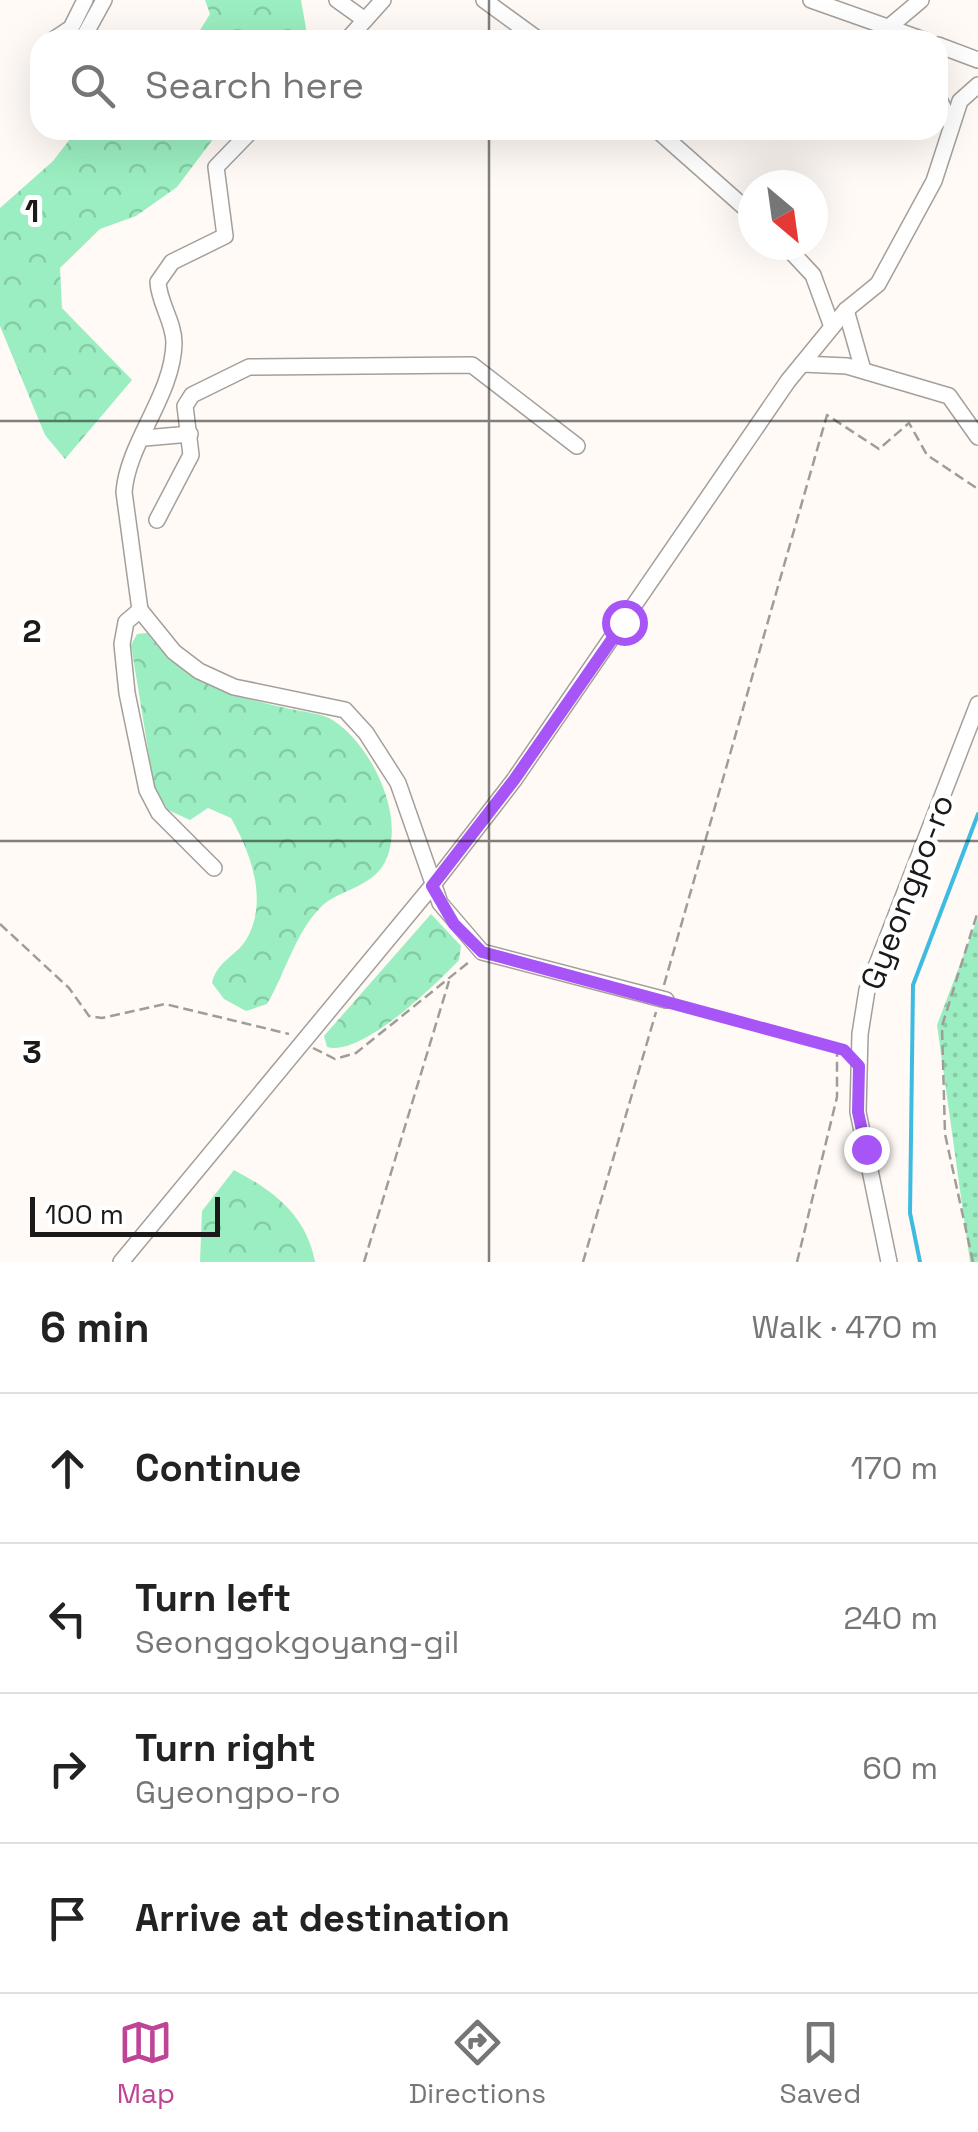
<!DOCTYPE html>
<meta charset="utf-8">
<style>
body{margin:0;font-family:"Space Grotesk",sans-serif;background:#f6f6f6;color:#222}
.compass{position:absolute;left:738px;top:170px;width:90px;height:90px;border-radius:50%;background:#fff;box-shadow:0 10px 40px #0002;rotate:151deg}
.scale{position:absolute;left:30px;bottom:25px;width:190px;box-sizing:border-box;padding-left:10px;border:5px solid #1c1a18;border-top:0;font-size:28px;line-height:35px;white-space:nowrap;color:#1c1a18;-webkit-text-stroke:8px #fff;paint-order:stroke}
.stop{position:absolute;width:30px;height:30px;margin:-22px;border:8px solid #a855f7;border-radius:50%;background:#fff}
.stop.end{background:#a855f7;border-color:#fff;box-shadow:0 2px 10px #0008}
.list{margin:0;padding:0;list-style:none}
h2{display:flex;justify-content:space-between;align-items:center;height:130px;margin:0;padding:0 40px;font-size:42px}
h2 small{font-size:32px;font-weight:400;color:#767676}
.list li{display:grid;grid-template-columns:65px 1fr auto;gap:30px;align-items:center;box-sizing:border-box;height:150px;padding:0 40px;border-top:2px solid #e0e0e0}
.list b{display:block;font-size:38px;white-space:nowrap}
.list p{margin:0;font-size:32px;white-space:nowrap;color:#767676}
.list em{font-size:32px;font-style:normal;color:#767676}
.icon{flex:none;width:55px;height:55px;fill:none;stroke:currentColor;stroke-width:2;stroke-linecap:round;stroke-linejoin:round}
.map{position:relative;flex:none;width:978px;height:1262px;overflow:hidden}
.search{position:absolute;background:#fff;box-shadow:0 10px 40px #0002;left:30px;right:30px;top:30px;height:110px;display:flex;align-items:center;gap:25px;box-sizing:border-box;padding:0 35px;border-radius:30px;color:#767676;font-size:38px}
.sheet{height:730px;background:#fff}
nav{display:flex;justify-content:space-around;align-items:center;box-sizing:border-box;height:140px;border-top:2px solid #e0e0e0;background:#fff;font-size:28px;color:#767676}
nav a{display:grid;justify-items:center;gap:5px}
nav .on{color:#c04495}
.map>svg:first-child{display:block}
</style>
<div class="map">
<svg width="978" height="1262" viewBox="0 0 978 1262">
<defs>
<pattern id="green-dots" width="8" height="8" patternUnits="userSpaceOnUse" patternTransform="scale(2.5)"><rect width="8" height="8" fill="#9beec1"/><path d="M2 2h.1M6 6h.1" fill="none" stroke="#85cca5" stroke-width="1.8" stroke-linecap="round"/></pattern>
<pattern id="forest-crowns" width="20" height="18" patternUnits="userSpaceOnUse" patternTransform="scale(2.5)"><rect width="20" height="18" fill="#9beec1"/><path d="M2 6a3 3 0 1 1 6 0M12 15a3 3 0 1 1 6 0" fill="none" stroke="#85cca5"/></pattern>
</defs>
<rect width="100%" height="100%" fill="#fffaf5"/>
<polygon fill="url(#green-dots)" points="978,917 978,1262 970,1262 937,1025"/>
<g fill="url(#forest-crowns)">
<polygon points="205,0 301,0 308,40 194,40 210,14"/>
<polygon points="77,130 220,130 177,187 136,216 100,229 60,268 62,308 132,380 65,459 45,435 0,326 0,208 53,161"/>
<path d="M147,633C185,683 231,696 290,709C304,712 323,713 334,721C372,746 407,818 385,862C372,887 342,889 323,905C296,930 285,974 267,1004L246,1011L224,999L212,983C217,961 235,957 246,940C269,902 251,853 231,818L208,808L190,820L168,810L154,786L131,645L137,634Z"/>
<path d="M431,914L461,946L459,960C436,984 362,1057 327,1047L324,1036Z"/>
<path d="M234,1170C274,1191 306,1215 315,1262H200L202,1211Z"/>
</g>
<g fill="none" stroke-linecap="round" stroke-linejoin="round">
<polyline stroke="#3ebbe1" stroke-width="4" points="920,1262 910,1213 913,985 978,814"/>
<g stroke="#a59f9a" stroke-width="18">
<g id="minor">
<polyline points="337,0 365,20"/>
<polyline points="484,0 539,40"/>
<polyline points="811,0 924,40"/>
<polyline points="893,33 889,27 921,0"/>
<polyline points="53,40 71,28 85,0"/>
<polyline points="82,40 104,0"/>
<polyline points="347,40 383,0"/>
<polyline points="938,45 978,60"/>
<polyline points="938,97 950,122"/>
<polyline points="657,130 753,215"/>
<polyline points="785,245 813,275 832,327"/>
<polyline points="846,310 863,370"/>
<polyline points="802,364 847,366 949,396 978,437"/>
<polyline points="145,438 190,434"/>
<polyline points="157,520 191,455 185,406 192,395 249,367 472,365 577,446"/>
<polyline points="140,610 174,652 199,671 234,687 345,710 366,733 398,783 440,903 482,952 666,1000"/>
<path d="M214,868L159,813L147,790L127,693L122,644L126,622L140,610L124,492C128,442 173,395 174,343C174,322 159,303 158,282L172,262L225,236L216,167L252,130"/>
<polyline points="121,1262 432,886 514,780 788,381 846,310 878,284 934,181 960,101 978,85"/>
<polyline points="889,1262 858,1112 860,1034 867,990 978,704"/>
</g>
</g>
<g stroke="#a09c98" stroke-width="2.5" stroke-dasharray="10 5" stroke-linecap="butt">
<polyline points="0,924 69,988 89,1016 102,1018 165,1004 289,1034"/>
<polyline points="664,985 827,415 879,449 909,423 927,455 978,489"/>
<polyline points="679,1003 844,1050"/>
<polyline points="313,1048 335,1059 356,1053 469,962"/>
<polyline points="364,1262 449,981"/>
<polyline points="583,1262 656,1012"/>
<polyline points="797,1262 837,1097 837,1049"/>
<polyline points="973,1262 945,1134 942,1026 978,911"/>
</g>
<use href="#minor" stroke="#fff" stroke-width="15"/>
</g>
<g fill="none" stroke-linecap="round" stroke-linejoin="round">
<polyline stroke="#a855f7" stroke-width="12" points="624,622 514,780 432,886 454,924 482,952 844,1050 859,1066 858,1112 866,1149"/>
</g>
<path fill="none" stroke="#1c1a18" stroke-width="2.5" stroke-opacity="0.55" d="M489,0V40M489,130V1262M0,421H978M0,841H978"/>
<g text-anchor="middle" stroke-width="10" stroke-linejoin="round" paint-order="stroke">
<g font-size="32" fill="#1c1a18" stroke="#fff">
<text transform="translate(907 892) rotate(-69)" y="11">Gyeongpo-ro</text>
</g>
</g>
<g font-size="32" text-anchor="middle" font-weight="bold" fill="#1c1a18" stroke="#fff" stroke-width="10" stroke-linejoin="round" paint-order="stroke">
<text x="32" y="222">1</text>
<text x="32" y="642">2</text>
<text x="32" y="1063">3</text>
</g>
</svg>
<svg class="compass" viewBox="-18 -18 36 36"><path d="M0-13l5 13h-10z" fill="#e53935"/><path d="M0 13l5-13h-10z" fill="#767676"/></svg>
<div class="scale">100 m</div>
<div class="stop" style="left:624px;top:622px"></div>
<div class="stop end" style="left:866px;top:1149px"></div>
<div class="search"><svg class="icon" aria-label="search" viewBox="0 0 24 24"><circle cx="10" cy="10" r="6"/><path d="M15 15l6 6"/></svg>Search here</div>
</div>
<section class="sheet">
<h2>6 min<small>Walk · 470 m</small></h2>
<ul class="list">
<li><svg class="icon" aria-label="ahead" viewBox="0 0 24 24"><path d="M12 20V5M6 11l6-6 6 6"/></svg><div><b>Continue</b></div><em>170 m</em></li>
<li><svg class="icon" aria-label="left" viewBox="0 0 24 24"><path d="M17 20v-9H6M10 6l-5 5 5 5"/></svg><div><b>Turn left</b><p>Seonggokgoyang-gil</p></div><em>240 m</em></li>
<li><svg class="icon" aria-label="right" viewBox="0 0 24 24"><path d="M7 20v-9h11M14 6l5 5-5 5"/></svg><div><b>Turn right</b><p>Gyeongpo-ro</p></div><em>60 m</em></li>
<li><svg class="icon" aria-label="arrive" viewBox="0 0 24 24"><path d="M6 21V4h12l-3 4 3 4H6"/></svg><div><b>Arrive at destination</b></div></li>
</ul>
</section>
<nav>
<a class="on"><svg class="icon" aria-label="map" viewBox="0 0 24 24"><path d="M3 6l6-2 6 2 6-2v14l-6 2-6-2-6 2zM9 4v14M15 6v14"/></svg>Map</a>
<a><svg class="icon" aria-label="directions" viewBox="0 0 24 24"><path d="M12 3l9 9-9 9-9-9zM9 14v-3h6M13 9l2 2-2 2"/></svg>Directions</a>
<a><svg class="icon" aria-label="saved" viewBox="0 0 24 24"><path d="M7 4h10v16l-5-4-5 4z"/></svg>Saved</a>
</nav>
